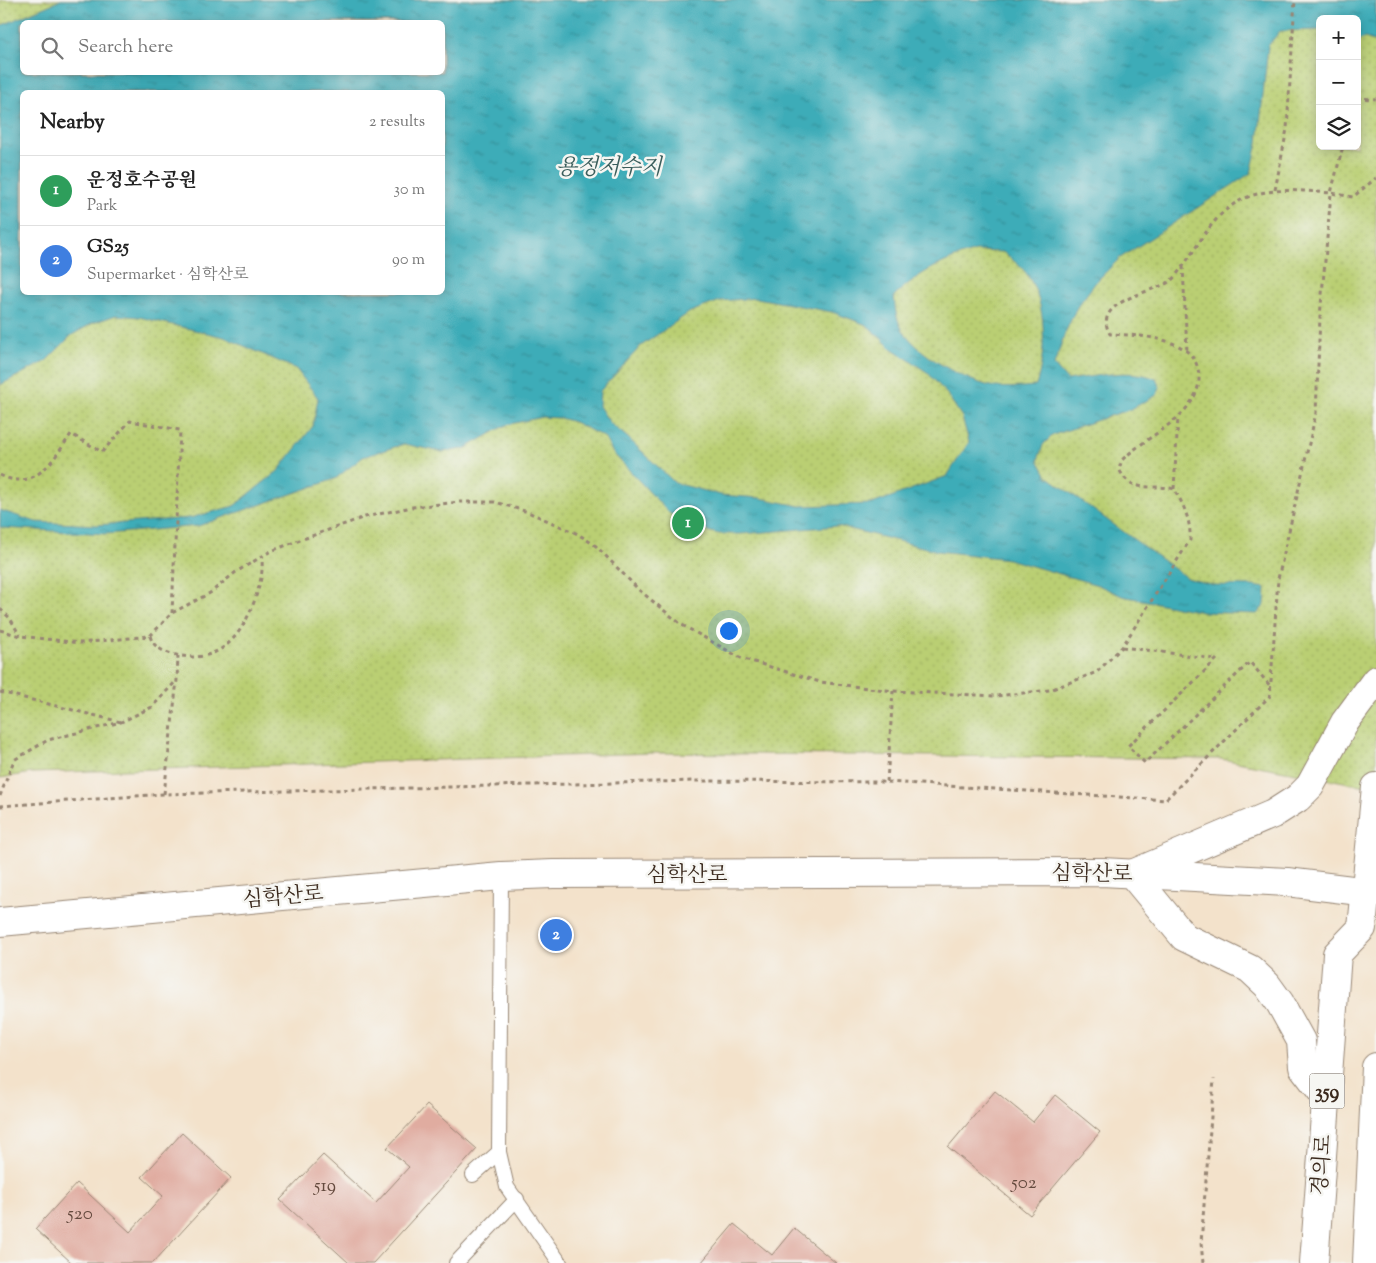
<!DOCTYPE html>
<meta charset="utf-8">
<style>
body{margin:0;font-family:"Sorts Mill Goudy","Noto Serif KR",serif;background:#f6f6f6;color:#222}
.controls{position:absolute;right:15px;top:15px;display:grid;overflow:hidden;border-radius:8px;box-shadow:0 2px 12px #0003}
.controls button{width:45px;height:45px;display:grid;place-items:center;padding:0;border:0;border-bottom:1px solid #e0e0e0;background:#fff;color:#222;font:25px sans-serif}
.you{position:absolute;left:728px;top:630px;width:18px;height:18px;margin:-12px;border:4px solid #fff;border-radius:50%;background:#1a73e8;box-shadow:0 0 0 8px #1a73e833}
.badge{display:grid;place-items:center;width:32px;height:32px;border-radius:50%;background:#b5179e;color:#fff;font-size:16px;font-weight:700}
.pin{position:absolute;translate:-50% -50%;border:2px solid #fff;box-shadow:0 1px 5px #0006}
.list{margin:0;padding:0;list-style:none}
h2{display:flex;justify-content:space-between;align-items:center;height:65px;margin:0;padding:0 20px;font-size:21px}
h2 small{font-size:16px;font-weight:400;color:#767676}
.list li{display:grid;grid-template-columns:32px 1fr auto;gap:15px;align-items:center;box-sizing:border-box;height:70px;padding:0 20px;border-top:1px solid #e0e0e0}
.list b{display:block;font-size:19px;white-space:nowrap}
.list p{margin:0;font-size:16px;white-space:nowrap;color:#767676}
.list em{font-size:16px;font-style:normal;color:#767676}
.icon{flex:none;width:28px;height:28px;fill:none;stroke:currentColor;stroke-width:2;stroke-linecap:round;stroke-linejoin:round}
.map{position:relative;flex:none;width:1376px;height:1263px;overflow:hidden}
.search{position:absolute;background:#fff;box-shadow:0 2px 12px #0003;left:20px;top:20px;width:425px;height:55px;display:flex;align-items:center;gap:12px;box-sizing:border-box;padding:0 18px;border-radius:8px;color:#767676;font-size:19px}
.panel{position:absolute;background:#fff;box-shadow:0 2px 12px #0003;left:20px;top:90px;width:425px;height:205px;border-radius:8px}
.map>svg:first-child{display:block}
</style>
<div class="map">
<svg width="1376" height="1263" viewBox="0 0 1376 1263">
<defs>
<pattern id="park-dots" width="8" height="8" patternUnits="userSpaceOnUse" patternTransform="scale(1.25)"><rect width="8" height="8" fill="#bacf73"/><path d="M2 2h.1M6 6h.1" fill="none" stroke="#a1b263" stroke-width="1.8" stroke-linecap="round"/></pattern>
<pattern id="water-ripples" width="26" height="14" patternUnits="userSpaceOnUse" patternTransform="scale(1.25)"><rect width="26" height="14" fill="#3cacb8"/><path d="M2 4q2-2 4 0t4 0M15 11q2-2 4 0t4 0" fill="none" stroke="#348c95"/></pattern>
</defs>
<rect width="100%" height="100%" fill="#f6f6f2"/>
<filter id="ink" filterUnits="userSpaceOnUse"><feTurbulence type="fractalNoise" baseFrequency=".02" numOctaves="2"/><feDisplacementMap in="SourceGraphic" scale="10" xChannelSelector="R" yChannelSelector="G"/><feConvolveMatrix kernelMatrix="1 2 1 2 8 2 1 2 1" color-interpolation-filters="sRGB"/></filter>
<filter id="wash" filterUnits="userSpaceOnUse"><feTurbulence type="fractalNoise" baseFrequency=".0096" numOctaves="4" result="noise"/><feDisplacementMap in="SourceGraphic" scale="20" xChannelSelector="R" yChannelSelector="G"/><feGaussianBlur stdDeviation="1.12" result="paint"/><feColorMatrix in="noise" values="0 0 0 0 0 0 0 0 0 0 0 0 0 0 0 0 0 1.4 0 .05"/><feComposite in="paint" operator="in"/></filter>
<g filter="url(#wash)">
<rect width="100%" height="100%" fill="#f3e2cb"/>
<path fill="url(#park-dots)" stroke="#7a7c48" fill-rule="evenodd" d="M0,0H1376V788L1221,759L655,753L32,773L0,778ZM1320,19H1357V146H1320ZM22,22H442V72H22ZM22,92H442V292H22Z"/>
<path fill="url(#water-ripples)" stroke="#3c6b6b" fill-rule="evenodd" d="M61,0H1376V42L1365,38L1357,41V19H1320V30L1280,31L1268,46L1258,143L1251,173L1120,258L1096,282L1077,307L1065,333L1054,365L1067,380C1094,377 1130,367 1156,379L1160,387L1157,395L1131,409L1053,435L1043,445L1038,460L1047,476L1187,578L1214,585L1253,586L1266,588L1265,605L1257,614L1202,612L1122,596L1098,585L1008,559L938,551L838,526L741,534H719L696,528L669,513L613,453L604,437L574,422L560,418L542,417L506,425L464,449L442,452L404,444L363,457L335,479L198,526L106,534L3,528L0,527V510L36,522L97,525L190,518L234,506L278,471L313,426L318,398L296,369L224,337L139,317L116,315L93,323L72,335L46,361L0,385V26ZM22,22H442V72H22ZM22,92H442V292H22ZM976,251L1003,252C1011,259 1023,267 1028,276C1048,307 1046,352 1036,386C1021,387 1005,389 990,386C960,379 907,349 898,320C895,312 895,304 894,296C918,273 944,260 976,251ZM757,298L832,312L867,325L891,348L927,372L947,394L962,417L969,442L947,476L872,504L800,506L760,498L721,495L675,483L627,437L610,423L599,406L600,391L641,346L690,312L720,301Z"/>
<g id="blocks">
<g fill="#e0aca0">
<polygon points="995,1091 1033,1122 1055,1095 1100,1132 1030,1215 948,1147"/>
<polygon points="427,1105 477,1149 373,1263 349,1263 280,1200 323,1155 376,1203 409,1167 387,1148"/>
<polygon points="182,1133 231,1178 153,1263 72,1263 35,1229 77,1183 130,1232 163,1196 142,1177"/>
<polygon points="734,1224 772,1255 794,1228 836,1263 701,1263"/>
</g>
</g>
</g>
<g filter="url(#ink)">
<use href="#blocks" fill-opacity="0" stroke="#978674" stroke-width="1"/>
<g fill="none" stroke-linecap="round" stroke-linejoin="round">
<g stroke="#978674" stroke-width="16">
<g id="service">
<polyline points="501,876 499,1152 507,1187 560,1263"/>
<polyline points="473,1175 499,1152"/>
<polyline points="456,1263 517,1199"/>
</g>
</g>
<g stroke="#978674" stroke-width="30">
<polyline id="tertiary" points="0,922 501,876 553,874 1102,872 1287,882 1376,893"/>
</g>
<g stroke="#978674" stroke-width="30">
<g id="primary">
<polyline points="1326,1097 1303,1067 1301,1041 1280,1003 1267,985 1250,969 1184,937 1132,874 1273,814 1298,798 1310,786 1345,722 1376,680"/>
<polyline points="1314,1263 1337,954 1362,928 1376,787"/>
<polyline points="1367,1263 1376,1067"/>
</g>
</g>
<g stroke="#978674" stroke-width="3" stroke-dasharray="4 4" stroke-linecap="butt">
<polyline points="1357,98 1376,99"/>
<polyline points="1275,190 1287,129 1295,0"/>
<polyline points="1183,266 1187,352"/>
<path d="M0,475C35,493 54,459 71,434L102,452L130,421L180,430L172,613"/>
<polyline points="1174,489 1178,417"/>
<polyline points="0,609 10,618 20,636"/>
<path d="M0,630L20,636L80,643L150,636L172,613L210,593L236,572L271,551L300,540L365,517L412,507L460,502H495L528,512L578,534L596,546L639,590L682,625L741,658L820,682L893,691L996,696L1050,690L1097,672L1122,647L1190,540C1191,521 1184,505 1174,489C1150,483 1132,495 1119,469L1122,460C1139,444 1159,433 1177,418C1188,408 1199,394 1199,379C1200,336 1141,336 1110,334C1091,302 1150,293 1169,282C1175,278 1181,268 1186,262C1202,239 1215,213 1241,200C1269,186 1301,191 1331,193L1343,146"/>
<path d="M150,636C153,646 160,650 169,653C214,667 239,642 254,602C260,584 263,576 262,557"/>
<polyline points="1122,647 1216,659"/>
<polyline points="1217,659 1128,746 1145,763 1250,662 1271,687"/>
<polyline points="0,692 121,722"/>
<polyline points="887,782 893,691"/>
<polyline points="164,794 177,680 178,656"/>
<polyline points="0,796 14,760 48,740 121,722 152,707 177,680"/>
<polyline points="0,806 164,794 695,781 887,782 1165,800 1270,696 1278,579 1316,413 1320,317 1331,193 1353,197 1376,178"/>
<polyline points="1203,1263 1201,1243 1214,1079"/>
</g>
<use href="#service" stroke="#fff" stroke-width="14"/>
<use href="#tertiary" stroke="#fff" stroke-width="28"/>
<use href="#primary" stroke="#fff" stroke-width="28"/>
</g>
</g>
<g text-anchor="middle" stroke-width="5" stroke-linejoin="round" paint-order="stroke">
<g font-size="19" fill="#644a3e">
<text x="1024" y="1188">502</text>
<text x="325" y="1191">519</text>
<text x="80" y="1219">520</text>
</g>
<rect fill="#f6f6f2" stroke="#73675e" stroke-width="1" x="1309.5" y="1073.5" width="35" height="35" rx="4"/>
<g font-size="20" font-weight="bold" fill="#3b2a1e">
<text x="1327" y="1098">359</text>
</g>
<g font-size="21" fill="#3b2a1e" stroke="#f6f6f2">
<text transform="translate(1092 873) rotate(1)" y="7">심학산로</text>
<text x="687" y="881">심학산로</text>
<text transform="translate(283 896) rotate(-5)" y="7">심학산로</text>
<text transform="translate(1321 1165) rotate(-86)" y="7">경의로</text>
</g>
<g font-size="22" font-style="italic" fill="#3b5e5c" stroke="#f6f6f2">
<text x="609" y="174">용정저수지</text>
</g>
</g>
</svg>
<div class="controls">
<button>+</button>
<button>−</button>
<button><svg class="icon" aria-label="layers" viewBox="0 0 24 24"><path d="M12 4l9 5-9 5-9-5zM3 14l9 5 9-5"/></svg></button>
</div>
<div class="you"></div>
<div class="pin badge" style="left:688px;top:523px;background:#2e9e5b">1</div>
<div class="pin badge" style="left:556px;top:935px;background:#3f7fe0">2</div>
<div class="search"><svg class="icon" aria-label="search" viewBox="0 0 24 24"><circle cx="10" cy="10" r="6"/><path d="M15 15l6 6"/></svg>Search here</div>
<section class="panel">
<h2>Nearby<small>2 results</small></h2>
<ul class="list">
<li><span class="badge" style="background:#2e9e5b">1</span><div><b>운정호수공원</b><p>Park</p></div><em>30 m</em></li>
<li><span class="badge" style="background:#3f7fe0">2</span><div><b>GS25</b><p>Supermarket · 심학산로</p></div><em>90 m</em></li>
</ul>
</section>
</div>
